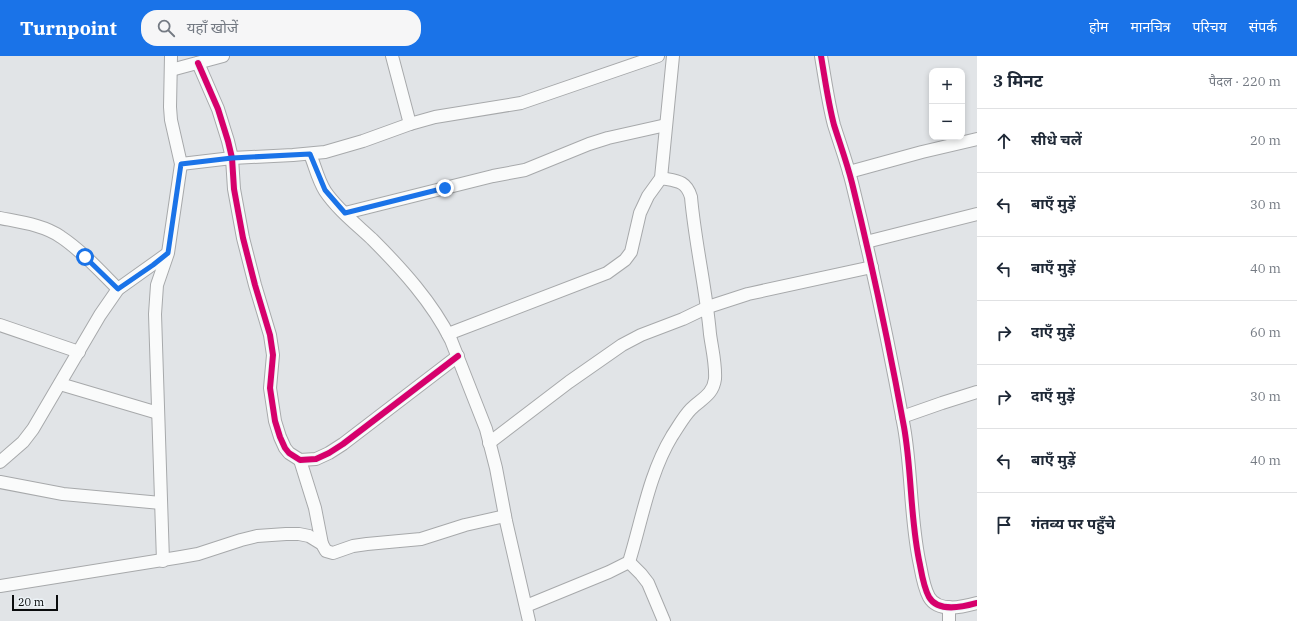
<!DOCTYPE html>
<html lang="hi">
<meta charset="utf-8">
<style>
body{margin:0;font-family:"IBM Plex Serif","Noto Sans Devanagari",serif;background:#f6f6f7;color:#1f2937}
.controls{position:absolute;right:12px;top:12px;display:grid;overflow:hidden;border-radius:8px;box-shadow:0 2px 6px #0003}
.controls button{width:36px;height:36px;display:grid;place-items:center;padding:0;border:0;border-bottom:1px solid #e0e1e3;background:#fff;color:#1f2937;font:20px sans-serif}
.scale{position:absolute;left:12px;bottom:10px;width:46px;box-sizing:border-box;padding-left:4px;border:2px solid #0a0c0d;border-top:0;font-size:11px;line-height:14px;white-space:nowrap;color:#0a0c0d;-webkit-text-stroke:3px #ecf2f6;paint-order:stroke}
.stop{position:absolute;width:12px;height:12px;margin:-9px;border:3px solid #1a73e8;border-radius:50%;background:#fff}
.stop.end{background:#1a73e8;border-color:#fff;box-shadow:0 1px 4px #0008}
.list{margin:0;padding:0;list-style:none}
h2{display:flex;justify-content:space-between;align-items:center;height:52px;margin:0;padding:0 16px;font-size:17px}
h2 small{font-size:13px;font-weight:400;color:#747a83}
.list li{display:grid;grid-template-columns:26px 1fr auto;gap:12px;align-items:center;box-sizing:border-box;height:64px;padding:0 16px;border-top:1px solid #e0e1e3}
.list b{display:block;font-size:15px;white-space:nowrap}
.list em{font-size:13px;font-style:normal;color:#747a83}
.icon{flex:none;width:22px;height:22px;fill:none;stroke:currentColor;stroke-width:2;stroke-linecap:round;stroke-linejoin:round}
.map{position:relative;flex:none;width:977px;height:565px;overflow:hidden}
header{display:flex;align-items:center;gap:24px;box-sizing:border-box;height:56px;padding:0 20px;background:#1a73e8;color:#fff}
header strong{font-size:19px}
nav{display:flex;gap:22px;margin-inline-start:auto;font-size:14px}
.search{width:280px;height:36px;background:#f6f6f7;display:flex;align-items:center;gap:10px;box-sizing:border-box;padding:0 14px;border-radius:16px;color:#747a83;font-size:15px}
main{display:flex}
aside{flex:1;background:#fff}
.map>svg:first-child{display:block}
</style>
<header>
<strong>Turnpoint</strong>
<div class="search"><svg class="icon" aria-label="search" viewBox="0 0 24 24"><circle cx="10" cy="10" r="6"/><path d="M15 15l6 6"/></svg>यहाँ खोजें</div>
<nav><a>होम</a><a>मानचित्र</a><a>परिचय</a><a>संपर्क</a></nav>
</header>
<main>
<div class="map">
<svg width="977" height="565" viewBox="0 0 977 565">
<rect width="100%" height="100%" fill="#e1e4e7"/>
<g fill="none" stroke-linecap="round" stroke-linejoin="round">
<g stroke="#a7a9ab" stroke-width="14">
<g id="street">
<polyline points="392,0 410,68"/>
<path d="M821,0C825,23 828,46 834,69C840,88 847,107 852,127C872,208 889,289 904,371C912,416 910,464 920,509C922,520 924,532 929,541C938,557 963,551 977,547"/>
<polyline points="198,7 218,53 228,85 232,102 234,133 243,182 255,229 270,279 273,299 270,332 275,365 280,381 285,392 289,397 300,404 316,403 329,397 343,388 458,300"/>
<polyline points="171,14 223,0"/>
<path d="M310,98C315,110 318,124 325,135C337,153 356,168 372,183C402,213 432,246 451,284L486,373L496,412L506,465L529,565"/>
<polyline points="181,108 232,102 293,99 325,96 363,85 410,68 435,61 521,47 658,0"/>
<polyline points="849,116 922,96 977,83"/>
<polyline points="345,157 493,120 525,114 589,88 608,82 666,69"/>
<path d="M0,162C20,166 44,169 61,181C82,195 100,215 118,233"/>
<polyline points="866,186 977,158"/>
<polyline points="0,269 79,296"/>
<polyline points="448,278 607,217 625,204 631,196 640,157 648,140 661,122 673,0"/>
<polyline points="60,328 158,357"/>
<polyline points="902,361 942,347 977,336"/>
<polyline points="489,387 569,326 622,289 641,279 683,263 708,251 748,238 872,211"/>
<polyline points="300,404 315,452 322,488"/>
<polyline points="0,406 23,386 33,373 100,259 118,233 167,198"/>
<polyline points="0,426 63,438 161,447"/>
<polyline points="163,505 155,258 157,229 168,197 181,108 171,64 170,51 171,0"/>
<polyline points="629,506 641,518 648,527 664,565"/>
<polyline points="0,530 181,501 198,498 241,484 257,480 286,478 299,478 309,480 322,488 326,495 333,497 353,490 367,488 421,483 465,469 505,460"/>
<path d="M526,550L609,516L629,506C642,464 649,418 672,380C678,371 684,360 691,353C701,343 713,339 715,323C716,308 712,293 710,278C706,232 695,187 691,141C686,124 676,125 661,122"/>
<polyline points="949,551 949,565"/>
</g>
</g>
<use href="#street" stroke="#fafbfb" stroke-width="12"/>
<g stroke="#ecf2f6" stroke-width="8">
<g id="cycleway">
<path d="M821,0C825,23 828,46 834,69C840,88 847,107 852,127C872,208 889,289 904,371C912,416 910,464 920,509C922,520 924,532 929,541C938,557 963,551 977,547"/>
<polyline points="198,7 218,53 228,85 232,102 234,133 243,182 255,229 270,279 273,299 270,332 275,365 280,381 285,392 289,397 300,404 316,403 329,397 343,388 458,300"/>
</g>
</g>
<use href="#cycleway" stroke="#d6006c" stroke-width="6"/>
</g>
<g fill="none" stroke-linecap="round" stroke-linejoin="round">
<polyline stroke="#1a73e8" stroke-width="5" points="85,201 118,233 153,209 168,197 181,108 232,102 310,98 325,134 345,157 445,132"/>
</g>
</svg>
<div class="controls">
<button>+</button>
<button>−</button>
</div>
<div class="scale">20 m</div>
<div class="stop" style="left:85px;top:201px"></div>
<div class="stop end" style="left:445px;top:132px"></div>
</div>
<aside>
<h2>3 मिनट<small>पैदल · 220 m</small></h2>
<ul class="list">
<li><svg class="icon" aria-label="ahead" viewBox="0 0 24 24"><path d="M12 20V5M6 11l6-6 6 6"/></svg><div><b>सीधे चलें</b></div><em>20 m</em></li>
<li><svg class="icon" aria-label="left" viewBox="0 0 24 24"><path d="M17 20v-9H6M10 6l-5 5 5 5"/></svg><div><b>बाएँ मुड़ें</b></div><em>30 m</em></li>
<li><svg class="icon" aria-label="left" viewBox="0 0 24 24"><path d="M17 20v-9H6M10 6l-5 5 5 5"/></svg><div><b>बाएँ मुड़ें</b></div><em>40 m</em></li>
<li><svg class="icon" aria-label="right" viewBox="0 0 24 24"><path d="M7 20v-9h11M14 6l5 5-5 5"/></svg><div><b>दाएँ मुड़ें</b></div><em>60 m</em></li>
<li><svg class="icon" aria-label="right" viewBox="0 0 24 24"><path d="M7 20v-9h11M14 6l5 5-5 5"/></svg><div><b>दाएँ मुड़ें</b></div><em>30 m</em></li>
<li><svg class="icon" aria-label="left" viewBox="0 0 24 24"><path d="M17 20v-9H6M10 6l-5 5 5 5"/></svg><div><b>बाएँ मुड़ें</b></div><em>40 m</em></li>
<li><svg class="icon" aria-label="arrive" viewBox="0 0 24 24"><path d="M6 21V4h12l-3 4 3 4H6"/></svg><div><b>गंतव्य पर पहुँचे</b></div></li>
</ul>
</aside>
</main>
